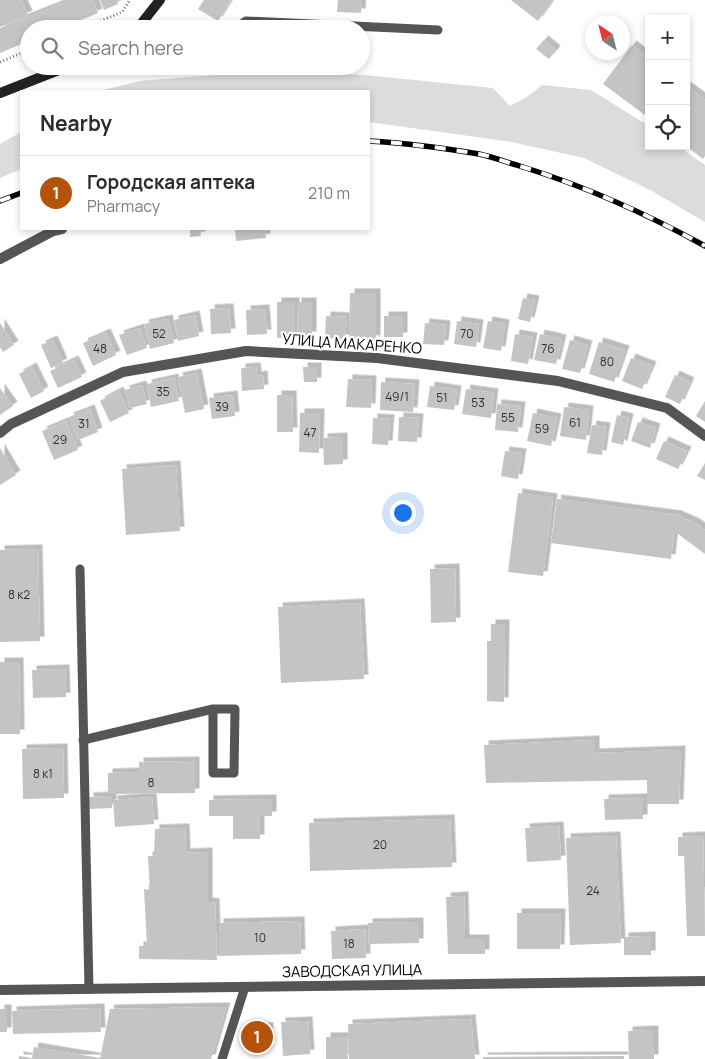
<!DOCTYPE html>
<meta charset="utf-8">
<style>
body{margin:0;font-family:Manrope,sans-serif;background:#f7f7f7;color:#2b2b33}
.controls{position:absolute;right:15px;top:15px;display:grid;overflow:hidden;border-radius:0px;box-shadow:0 2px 8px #0003}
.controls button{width:45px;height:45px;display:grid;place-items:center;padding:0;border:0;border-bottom:1px solid #e1e1e2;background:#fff;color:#2b2b33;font:25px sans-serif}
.compass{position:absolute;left:585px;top:15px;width:45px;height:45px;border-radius:50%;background:#fff;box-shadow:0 2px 8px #0003;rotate:325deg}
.you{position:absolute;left:402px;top:512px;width:18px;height:18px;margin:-12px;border:4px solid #fff;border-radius:50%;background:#1a73e8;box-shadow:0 0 0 8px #1a73e833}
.badge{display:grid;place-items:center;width:32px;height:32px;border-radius:50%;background:#b45309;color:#fff;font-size:16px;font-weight:700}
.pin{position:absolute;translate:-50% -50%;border:2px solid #fff;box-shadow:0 1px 5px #0006}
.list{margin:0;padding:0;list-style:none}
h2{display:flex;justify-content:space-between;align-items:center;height:65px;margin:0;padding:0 20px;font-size:21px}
h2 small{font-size:16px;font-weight:400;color:#7c7c81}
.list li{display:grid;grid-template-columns:32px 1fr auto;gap:15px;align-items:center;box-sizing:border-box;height:75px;padding:0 20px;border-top:1px solid #e1e1e2}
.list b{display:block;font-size:19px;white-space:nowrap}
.list p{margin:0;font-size:16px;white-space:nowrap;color:#7c7c81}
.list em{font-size:16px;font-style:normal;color:#7c7c81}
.icon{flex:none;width:28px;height:28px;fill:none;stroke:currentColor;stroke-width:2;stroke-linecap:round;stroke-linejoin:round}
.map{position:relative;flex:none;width:705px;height:1059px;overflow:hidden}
.search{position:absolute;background:#fff;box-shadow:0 2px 8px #0003;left:20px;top:20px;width:350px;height:55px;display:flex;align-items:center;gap:12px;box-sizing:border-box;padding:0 18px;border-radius:28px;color:#7c7c81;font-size:19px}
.panel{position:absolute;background:#fff;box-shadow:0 2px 8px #0003;left:20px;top:90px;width:350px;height:140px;border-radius:0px}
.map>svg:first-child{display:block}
</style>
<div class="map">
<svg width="705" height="1059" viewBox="0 0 705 1059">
<defs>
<filter id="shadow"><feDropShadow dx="4.5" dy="-4.5" stdDeviation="0" flood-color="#0004"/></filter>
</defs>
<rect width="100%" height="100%" fill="#fff"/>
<g fill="#dcdcdc">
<polygon points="265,71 365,75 493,88 510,106 527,97 542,85 591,90 649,126 649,146 678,146 705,165 705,222 652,191 584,158 511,142 369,122 369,91 99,91 140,81"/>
<polygon points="21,132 21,169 0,178 0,144"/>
</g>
<g fill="#c4c4c4" filter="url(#shadow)">
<polygon points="0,0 21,0 28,15 0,27"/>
<polygon points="70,0 93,0 98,13 60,29 29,29 29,41 0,53 0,28"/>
<polygon points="100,0 117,0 118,4 104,10"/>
<polygon points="204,0 231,0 218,21 198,9"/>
<polygon points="338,0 362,0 361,13 337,12"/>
<polygon points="511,0 553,0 538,21"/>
<polygon points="544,40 556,50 549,59 536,49"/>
<polygon points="632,45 649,58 649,118 603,84"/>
<polygon points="686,86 705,100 705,156 703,159 686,146"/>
<polygon points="190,229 200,229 201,236 190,237"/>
<polygon points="235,229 265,229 266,238 236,241"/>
<polygon points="350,293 376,293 376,340 349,339"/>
<polygon points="523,298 535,300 530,322 518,319"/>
<polygon points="277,302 295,302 295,337 277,338"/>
<polygon points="297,302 312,302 312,336 298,336"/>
<polygon points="229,308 231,333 211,334 210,309"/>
<polygon points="265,309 267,334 247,335 246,310"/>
<polygon points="195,315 199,336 178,341 174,320"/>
<polygon points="326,316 347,317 345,339 325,338"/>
<rect x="384" y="316" width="19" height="21"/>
<polygon points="168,319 174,343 150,349 144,324"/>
<polygon points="457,321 479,324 476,347 454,344"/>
<polygon points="488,321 505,324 501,351 483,348"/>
<polygon points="0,323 14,345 3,352 0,347"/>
<polygon points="425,323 446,325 444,345 423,344"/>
<polygon points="140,328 147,348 127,355 119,335"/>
<polygon points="106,333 116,355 93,366 83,343"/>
<polygon points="515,334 533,337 528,364 511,361"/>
<polygon points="540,334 562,339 556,364 534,360"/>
<polygon points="53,340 63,363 51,368 41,345"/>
<polygon points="570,340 588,345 580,373 562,369"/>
<polygon points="599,342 625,350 614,382 589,374"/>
<polygon points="631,358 652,366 642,389 622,381"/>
<polygon points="74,360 82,377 58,388 50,371"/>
<polygon points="32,367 44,391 31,398 19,374"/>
<polygon points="256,367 257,376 263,375 264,389 242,391 241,368"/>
<polygon points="303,367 317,367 317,382 304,382"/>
<polygon points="197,373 204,409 185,413 178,377"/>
<polygon points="675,375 690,382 680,404 665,397"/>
<polygon points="174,378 179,401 151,407 147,384"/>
<polygon points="348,379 372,380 371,408 346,407"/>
<polygon points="381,382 415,384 413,412 380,410"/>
<polygon points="142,385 147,404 130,408 125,390"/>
<polygon points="430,386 457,390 454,410 427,407"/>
<polygon points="0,388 13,406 0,415"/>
<polygon points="466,389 494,393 491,418 462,414"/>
<polygon points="119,391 129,413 110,422 100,401"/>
<polygon points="233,395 235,416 212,419 209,398"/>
<polygon points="277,395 292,395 293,432 277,432"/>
<polygon points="705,401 705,422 696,416"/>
<polygon points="497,404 521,406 518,432 495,430"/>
<polygon points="564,407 589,410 586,440 560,436"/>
<polygon points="90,409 98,432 78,440 69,417"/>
<polygon points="300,413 320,413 319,453 299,452"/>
<polygon points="533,413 557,418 551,446 527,441"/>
<polygon points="617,415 629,418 623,445 611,442"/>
<polygon points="399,417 419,418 417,442 398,441"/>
<polygon points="373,418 390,419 388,445 372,444"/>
<polygon points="66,421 78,450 54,460 42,431"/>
<polygon points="638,422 656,428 650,448 631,441"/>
<polygon points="592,425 606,427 602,455 587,453"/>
<polygon points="343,437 343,464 324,465 323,438"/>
<polygon points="664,441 687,451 678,469 656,459"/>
<polygon points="0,448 16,475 0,485"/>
<polygon points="505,451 522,453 518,479 501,476"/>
<polygon points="705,463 705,480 697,476"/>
<polygon points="176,465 180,531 126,535 122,469"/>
<polygon points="518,493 553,498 543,576 508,572"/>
<polygon points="557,499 677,515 695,523 705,530 705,554 674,531 671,559 551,543"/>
<polygon points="38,549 40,641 0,642 0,550"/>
<polygon points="455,568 456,622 431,623 430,569"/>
<polygon points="360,603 364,679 281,683 278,607"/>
<polygon points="491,624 505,624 504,702 487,701 487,641 491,641"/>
<polygon points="0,662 19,662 20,734 0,734"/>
<polygon points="65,669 66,697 33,698 32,670"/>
<polygon points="595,740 595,753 681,750 679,804 647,804 647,780 486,783 484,745"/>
<polygon points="63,748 64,798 23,799 22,749"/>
<polygon points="195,761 195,793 108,794 108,773 139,772 139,762"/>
<polygon points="112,796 112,808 89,809 89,797"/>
<polygon points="152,797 154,824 115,827 113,800"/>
<polygon points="643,798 643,819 605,820 604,799"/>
<polygon points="272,799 272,816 260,816 260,839 233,839 233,816 209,816 209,800"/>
<polygon points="450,819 452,867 310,871 309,823"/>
<polygon points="559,826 561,860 527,862 525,828"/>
<polygon points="185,828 186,853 208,852 208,902 215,903 217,960 139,959 139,946 147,946 144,889 150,890 148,856 154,856 155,829"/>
<polygon points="616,836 621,943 570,945 566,838"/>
<polygon points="703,836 705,936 687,936 684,856 678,856 678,837"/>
<polygon points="464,896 465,939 485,939 485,954 448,954 446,897"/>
<polygon points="517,913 561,913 560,949 517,949"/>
<polygon points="300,921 301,954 219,956 219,923"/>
<polygon points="419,922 419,943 369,944 368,923"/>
<polygon points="365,929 366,958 332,959 331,931"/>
<polygon points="651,936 651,955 624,955 624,937"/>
<polygon points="226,1007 211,1059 100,1059 110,1009"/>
<polygon points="100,1008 101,1032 13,1034 12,1011"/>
<rect x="0" y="1009" width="7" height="23"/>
<polygon points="471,1019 475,1059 349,1059 348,1024"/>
<polygon points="308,1021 310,1054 283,1056 281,1022"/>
<polygon points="243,1026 269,1027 268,1049 242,1048"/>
<polygon points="654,1030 654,1059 629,1059 628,1031"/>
<polygon points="326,1037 347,1037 348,1059 326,1059"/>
<polygon points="34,1047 100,1058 100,1059 19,1059 19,1056 32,1058"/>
<polygon points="624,1056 624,1059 483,1059 483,1057"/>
</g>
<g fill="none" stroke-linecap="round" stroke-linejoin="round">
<g stroke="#777" stroke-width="3" stroke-dasharray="1 2.5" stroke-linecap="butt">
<polyline points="81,29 122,12 130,0"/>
<polyline points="0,62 29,50"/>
</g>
<g stroke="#555" stroke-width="9">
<polyline points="235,29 246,21 438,30"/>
<polyline points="80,569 89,989"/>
<polyline points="83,740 213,709 235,709 234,773 213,773 213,709"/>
<polyline points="222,1059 245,987"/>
</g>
<g stroke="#555" stroke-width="10">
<polyline points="0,259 53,231 62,229"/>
<polyline points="0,433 11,424 123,372 246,351 377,358 558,381 667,408 705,436"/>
<polyline points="0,990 705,981"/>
</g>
<g stroke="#222" stroke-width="10">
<polyline points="135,29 141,24 160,0"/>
<polyline points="0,93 69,66"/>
</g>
<g stroke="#000" stroke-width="5.5">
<g id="rail">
<path d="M369,141C406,143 443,148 479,154C494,157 508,163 523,167C587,187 647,214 705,246"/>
<polyline points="0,201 21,193"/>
</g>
</g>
<use href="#rail" stroke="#fff" stroke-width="4" stroke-dasharray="11" stroke-linecap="butt"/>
</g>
<g text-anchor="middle" stroke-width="4.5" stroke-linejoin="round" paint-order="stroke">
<g font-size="12" fill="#313131">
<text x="159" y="338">52</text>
<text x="467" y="338">70</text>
<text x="100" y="353">48</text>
<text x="548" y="353">76</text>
<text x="607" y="366">80</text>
<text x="163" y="396">35</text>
<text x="397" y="401">49/1</text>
<text x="442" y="402">51</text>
<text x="478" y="407">53</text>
<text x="222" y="411">39</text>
<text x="508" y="422">55</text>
<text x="575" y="427">61</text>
<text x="84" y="428">31</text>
<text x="542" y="433">59</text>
<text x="310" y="437">47</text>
<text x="60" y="444">29</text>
<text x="19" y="599">8 к2</text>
<text x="43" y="778">8 к1</text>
<text x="151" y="787">8</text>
<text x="380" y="849">20</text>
<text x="593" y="895">24</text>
<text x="260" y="942">10</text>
<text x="349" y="948">18</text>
</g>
<g font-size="15" fill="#000" stroke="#fff">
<text transform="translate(352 344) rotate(4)" y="5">УЛИЦА МАКАРЕНКО</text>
<text transform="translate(352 971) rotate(-1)" y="5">ЗАВОДСКАЯ УЛИЦА</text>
</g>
</g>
</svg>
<div class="controls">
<button>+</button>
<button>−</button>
<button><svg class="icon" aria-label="locate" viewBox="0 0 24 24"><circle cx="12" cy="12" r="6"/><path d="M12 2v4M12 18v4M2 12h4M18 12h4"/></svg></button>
</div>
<svg class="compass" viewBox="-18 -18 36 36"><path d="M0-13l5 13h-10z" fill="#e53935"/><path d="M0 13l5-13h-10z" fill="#7c7c81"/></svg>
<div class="you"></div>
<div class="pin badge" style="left:257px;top:1037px">1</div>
<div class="search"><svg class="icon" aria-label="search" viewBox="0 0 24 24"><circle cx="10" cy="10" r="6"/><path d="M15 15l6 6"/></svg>Search here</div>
<section class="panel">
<h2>Nearby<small></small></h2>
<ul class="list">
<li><span class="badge">1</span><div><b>Городская аптека</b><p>Pharmacy</p></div><em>210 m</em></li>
</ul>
</section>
</div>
